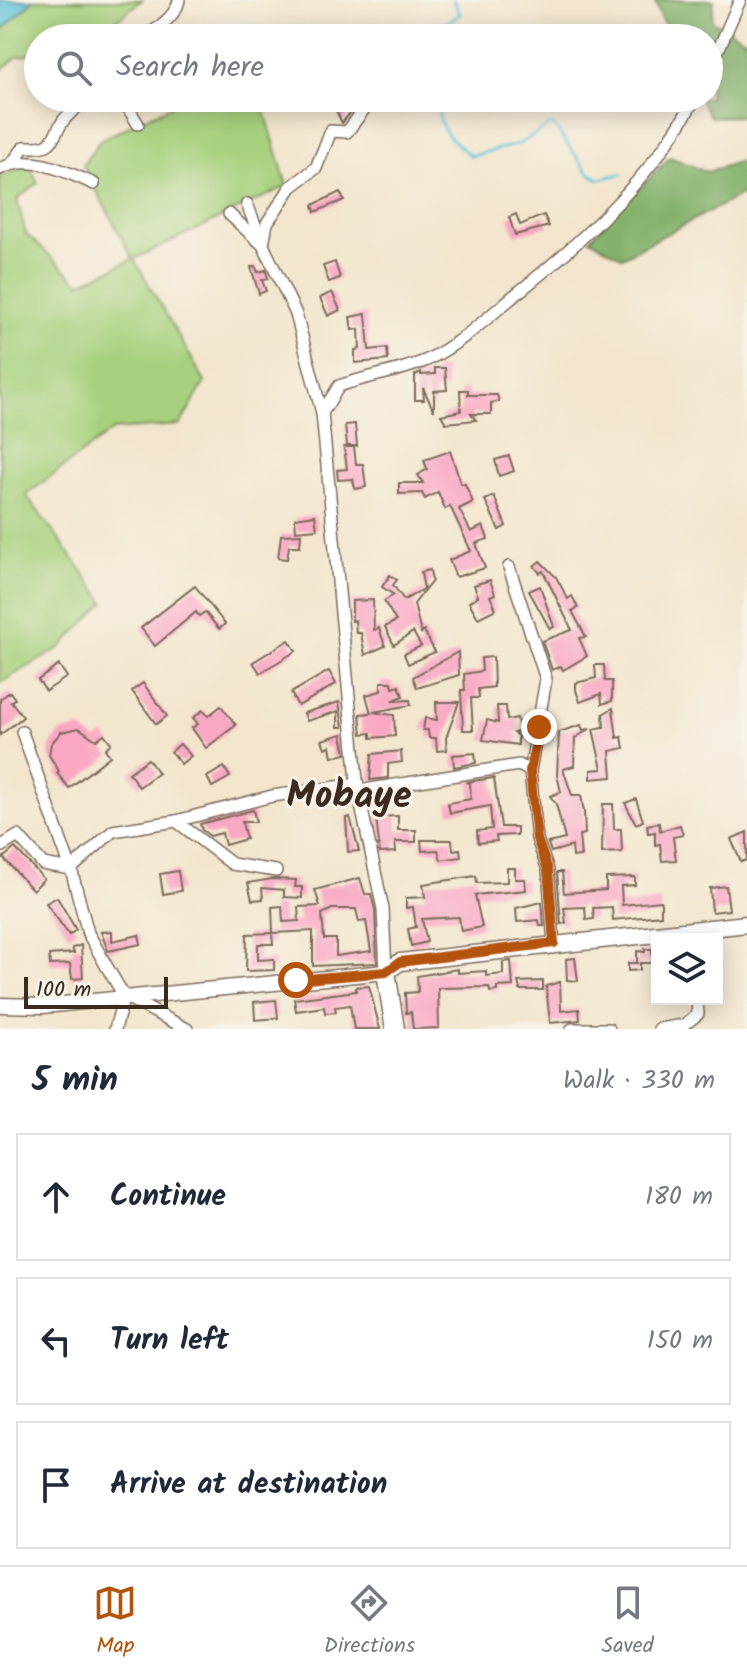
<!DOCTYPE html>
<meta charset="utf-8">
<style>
body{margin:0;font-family:Kalam,sans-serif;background:#f6f6f7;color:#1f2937}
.controls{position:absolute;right:24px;bottom:24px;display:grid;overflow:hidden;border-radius:0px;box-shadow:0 4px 20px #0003}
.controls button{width:72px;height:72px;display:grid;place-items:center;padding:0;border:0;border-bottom:2px solid #e0e1e3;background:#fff;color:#1f2937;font:40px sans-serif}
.scale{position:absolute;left:24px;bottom:20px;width:144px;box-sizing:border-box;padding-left:8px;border:4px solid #3b2a1e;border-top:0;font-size:22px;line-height:28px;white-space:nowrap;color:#3b2a1e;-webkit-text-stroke:6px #f7f3e8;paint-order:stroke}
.stop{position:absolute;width:24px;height:24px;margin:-18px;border:6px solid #b45309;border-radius:50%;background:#fff}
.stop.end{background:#b45309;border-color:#fff;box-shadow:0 2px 8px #0008}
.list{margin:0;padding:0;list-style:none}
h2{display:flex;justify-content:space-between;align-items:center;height:104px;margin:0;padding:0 32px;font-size:34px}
h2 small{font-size:26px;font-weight:400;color:#747a83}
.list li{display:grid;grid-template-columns:52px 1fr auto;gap:24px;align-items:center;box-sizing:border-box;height:128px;margin:0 16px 16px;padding:0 16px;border:2px solid #e0e1e3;border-radius:0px}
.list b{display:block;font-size:30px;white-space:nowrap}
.list em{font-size:26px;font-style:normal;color:#747a83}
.icon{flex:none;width:44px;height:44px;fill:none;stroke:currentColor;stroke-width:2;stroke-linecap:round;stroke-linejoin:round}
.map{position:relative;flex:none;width:747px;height:1029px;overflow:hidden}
.search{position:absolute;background:#fff;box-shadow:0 4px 20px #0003;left:24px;right:24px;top:24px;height:88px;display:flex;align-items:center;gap:20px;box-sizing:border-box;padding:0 28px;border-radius:44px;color:#747a83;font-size:30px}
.sheet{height:536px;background:#fff}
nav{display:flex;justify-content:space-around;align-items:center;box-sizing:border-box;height:112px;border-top:2px solid #e0e1e3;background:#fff;font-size:22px;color:#747a83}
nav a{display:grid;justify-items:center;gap:4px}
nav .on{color:#b45309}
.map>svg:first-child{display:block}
</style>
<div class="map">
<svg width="747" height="1029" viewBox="0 0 747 1029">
<rect width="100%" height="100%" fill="#f7f3e8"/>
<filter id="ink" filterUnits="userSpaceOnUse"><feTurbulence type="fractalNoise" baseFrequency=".0125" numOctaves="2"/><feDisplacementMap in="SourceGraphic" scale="16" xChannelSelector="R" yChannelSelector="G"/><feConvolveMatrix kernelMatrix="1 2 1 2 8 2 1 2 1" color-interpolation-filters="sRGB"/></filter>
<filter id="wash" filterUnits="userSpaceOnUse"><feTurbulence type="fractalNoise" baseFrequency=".006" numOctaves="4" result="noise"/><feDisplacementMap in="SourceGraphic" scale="32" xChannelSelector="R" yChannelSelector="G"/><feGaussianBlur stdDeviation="1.8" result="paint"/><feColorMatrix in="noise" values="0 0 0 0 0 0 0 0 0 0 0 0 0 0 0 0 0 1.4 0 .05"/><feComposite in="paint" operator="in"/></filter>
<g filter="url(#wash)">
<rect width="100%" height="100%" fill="#f3e5cd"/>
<g fill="#a6d07c" stroke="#707d4d" stroke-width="2">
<polygon points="33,0 142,0 93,38 38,38 38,53 17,57 0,71 0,32"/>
<polygon points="187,98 261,98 287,186 134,259 205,382 180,425 113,430 26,495 105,602 60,648 0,683 0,176 30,166 38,183 17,199 26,234 80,283 133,259 83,165 100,140"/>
</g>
<g fill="#84b26c" stroke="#606e45" stroke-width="2">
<polygon points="654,0 714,0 712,21 747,40 747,116 710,117 699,98 709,98 709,38 670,38"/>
<polygon points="670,157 707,172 747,159 747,192 622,257 590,239"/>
</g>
<polygon fill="#5dc4da" stroke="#4c777c" stroke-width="2" points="0,0 33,0 0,32"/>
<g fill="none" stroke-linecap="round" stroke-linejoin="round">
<g stroke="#5dc4da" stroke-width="3">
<polyline points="420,38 426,28 451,21 460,14 453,0"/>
<path d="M439,98C434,125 451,141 471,156L519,144L550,125L555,127L588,172L599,179L622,174"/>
</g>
</g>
<g id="blocks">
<g fill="#f9a7c3" fill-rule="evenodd">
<polygon points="345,99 351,112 342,123 333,104"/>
<polygon points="340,192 344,200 315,212 313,205"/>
<polygon points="516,214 520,225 544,215 549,226 515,235 509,217"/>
<polygon points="335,262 340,278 329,282 323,266"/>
<polygon points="255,266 258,272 266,270 268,279 262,280 266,291 259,294 251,267"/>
<polygon points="332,292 340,310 328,316 320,298"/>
<polygon points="366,314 369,350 387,348 388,360 355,363 355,350 360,349 359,329 352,330 350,317"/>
<polygon points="435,368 445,368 447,390 434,391 434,411 423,388 424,400 415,400 415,375 421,372 421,375 435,374"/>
<polygon points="460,390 468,390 468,395 497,395 499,401 491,403 491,414 471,414 476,420 446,423 441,415 461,411"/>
<polygon points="355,424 357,446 347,446 345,425"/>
<polygon points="344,447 354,447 356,464 363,464 366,487 355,489 353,479 338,480 337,470 347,469"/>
<polygon points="450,451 461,484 465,484 473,502 459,509 471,532 483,526 488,539 476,543 485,568 456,577 449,560 471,551 450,506 445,509 438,492 425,499 422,493 399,494 399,483 423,483 418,475 427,469 424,460"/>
<polygon points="509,456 514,471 499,476 495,460"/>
<polygon points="494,496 506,526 499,530 485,500"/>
<polygon points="315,515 317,529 296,531 295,518"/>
<polygon points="301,534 300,546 289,546 287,559 278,558 281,535"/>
<polygon points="540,561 556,577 568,599 572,596 578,608 572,611 586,637 579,638 587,656 563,670 561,666 552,670 542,641 572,630 543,571 540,573 534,566"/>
<polygon points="430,570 432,581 414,604 421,633 424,631 435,652 408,664 404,654 421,646 413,632 394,645 385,627 396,621 384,601 394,595 382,587 390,575 397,580 393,585 404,600 424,589 421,572"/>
<polygon points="490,580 495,594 490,596 496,609 478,618 469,602 478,596 474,585"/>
<polygon points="195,586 225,624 219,629 205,612 199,616 196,612 155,646 141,628"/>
<polygon points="540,586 554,627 550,629 529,591"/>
<polygon points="373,600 374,630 379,628 385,646 365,655 361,633 356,633 355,620 352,621 352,601"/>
<polygon points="289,640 296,651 260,673 253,662"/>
<polygon points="458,652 459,675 417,688 413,677"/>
<polygon points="493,657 494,687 478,689 479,698 471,698 473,730 463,730 461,690 465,690 464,674 482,671 481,658"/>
<polygon points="59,665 67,677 46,691 38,680"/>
<polygon points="595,665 604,665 605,681 612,681 612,701 602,704 601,694 580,702 576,690 576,683 596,678"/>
<polygon points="329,671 336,684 298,706 291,693"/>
<polygon points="381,682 392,682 393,688 399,686 403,696 392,701 410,700 411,705 373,712 394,715 395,736 371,738 371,733 362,734 360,714 371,713 366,695 381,691"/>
<polygon points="143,683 167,716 156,724 132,691"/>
<polygon points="10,692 15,699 11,701 23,717 0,735 0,699"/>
<polygon points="339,702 343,727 338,727 338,711 307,721 304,713"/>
<polygon points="436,702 459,702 446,738 447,750 437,751 436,738 429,738 428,730 423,730 425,718 437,720"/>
<polygon points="221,706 236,725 206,748 192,728 198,724 193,718 203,710 208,716"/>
<polygon points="497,706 506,706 507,720 517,718 520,731 514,733 518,736 518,745 483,740 487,720 498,723"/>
<polygon points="613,708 617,738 622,737 624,748 610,751 612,777 591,779 591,770 602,769 593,729 604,727 603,714"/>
<polygon points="581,725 583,730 590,729 575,738 574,766 563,769 572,795 581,795 584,812 585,834 579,835 581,856 573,857 572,846 551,852 548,843 565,839 556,804 550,796 561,792 557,775 559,732"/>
<polygon points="79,728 96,740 104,734 111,743 105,749 110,756 69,788 57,773 59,771 49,755 51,744 61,732"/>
<polygon points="342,734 346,754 332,757 330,746 325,748 322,740"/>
<polygon points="180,744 191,756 181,764 171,752"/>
<polygon points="401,751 402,762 388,764 388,778 370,780 372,754"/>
<polygon points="475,753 476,763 454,767 453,755"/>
<polygon points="148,759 158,773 139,787 129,773"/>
<polygon points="224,767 230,777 212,787 207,777"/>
<polygon points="494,778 501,827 517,827 517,835 496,836 497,841 478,843 477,831 492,829 490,806 450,813 448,803 471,799 470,783 466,782"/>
<polygon points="636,799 643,821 636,824 625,803"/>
<polygon points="603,804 613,804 614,829 621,829 622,852 602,853"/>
<polygon points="253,810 256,822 242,822 246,839 225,845 222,833 210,836 202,830 200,824"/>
<polygon points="398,816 398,830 416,830 416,842 395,842 396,852 380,853 376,817"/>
<polygon points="350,817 359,851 348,852 346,818"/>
<polygon points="659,823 660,831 680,825 683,835 673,837 676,860 662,861 660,844 655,845 655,832 648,833 647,825"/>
<polygon points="747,832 747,860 741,862 731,839"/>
<polygon points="421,840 452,840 453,850 460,849 461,857 441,860 438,850 422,851"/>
<polygon points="15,848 44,879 33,890 3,858"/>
<polygon points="507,868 515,868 515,879 525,879 526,890 475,895 482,927 461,931 459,917 422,919 427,942 411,946 408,929 416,927 413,907 406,908 406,898 425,897 423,884 476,876 477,883 507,882"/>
<polygon points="178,871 181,891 163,894 160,874"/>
<polygon points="557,872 562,872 564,893 606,890 606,878 635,877 635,885 621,886 622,905 661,901 661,915 613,920 612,907 593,908 594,919 586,920 585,907 564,908 566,923 561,924"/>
<path d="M360,878L365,894H371L375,910L377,963L313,966V931L273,933L272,907L282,906L283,922L299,921L298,907L320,906L315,890ZM332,909H356L359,922L366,921L371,951L336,956V939H324L322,914Z"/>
<polygon points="272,879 296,880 295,887 302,887 302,898 284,897 284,890 262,888 263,899 252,900 248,883"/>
<polygon points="726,886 729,910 712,912 710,888"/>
<polygon points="57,897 76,930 69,935 46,903"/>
<polygon points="542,902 544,926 540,926 539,920 517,922 516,908"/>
<polygon points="112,931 112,941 139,935 141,944 108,951 101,932"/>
<polygon points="272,933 273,944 258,944 258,960 274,959 274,970 246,971 247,934"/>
<polygon points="81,945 83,978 72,979 70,964 50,965 49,955 74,953 72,948"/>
<polygon points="645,949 652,949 652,963 640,963 640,970 628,971 628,963 637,963 637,951 645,952"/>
<polygon points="575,958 578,981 567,980 566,959"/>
<polygon points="511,961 513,986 497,987 497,991 490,992 489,987 438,988 439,1028 413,1029 411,1012 406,1013 405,993 418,992 417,976 458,969 458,973 486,971 486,976 503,974 503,962"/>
<polygon points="543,981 543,990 520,990 518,982"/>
<polygon points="560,982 561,1011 579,1009 580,1020 550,1023 546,986"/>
<polygon points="369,986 380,1029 354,1029 350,1005 335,1007 336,1012 325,1013 324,1007 296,1011 294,999 356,991 356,987"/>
<polygon points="276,1000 278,1018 255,1020 254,1002"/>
</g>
</g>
</g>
<g filter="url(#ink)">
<use href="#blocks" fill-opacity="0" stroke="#7b6b5b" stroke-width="2"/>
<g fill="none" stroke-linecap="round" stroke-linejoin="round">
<g stroke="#7b6b5b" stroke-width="14">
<g id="minor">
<path d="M135,38C142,31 147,37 154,31C164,23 177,13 179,0"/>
<polyline points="709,71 740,0"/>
<polyline points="122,98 138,124"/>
<path d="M13,162L24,147C55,148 49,143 63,121C69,113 80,105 87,98"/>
<path d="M0,169C30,153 65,171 94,184"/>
<polyline points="247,204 263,245 267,223 291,187 316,168 331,131 347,132 368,104"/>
<polyline points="229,214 263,245 296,314 322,413 358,791 383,909 386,972"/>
<path d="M322,413L339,386C367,376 400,372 427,360C460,344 487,318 515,295C584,240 653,177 695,98"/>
<polyline points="509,567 546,679 530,771 537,839 548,870 554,943"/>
<polyline points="22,732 71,869 88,933 107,967 124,996 187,1029"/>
<polyline points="358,791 519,765 530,771"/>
<polyline points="176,821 232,864 276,871"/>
<polyline points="0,847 18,836 43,864 71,869 113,831 176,821 272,796 358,784"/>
<polyline points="115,1029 124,996"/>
<polyline points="572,1029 609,1029"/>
<polyline points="659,1029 684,1025 698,1014 697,999"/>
</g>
</g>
<g stroke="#7b6b5b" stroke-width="17">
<polyline id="tertiary" points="0,1005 43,1006 386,972"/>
</g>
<g stroke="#7b6b5b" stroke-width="19">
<polyline id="secondary" points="386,972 400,962 747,924"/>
</g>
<g stroke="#7b6b5b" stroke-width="21">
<polyline id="primary" points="386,972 395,1029"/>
</g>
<use href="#minor" stroke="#fff" stroke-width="11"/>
<use href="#tertiary" stroke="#fff" stroke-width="14"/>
<use href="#secondary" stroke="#fff" stroke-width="16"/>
<use href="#primary" stroke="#fff" stroke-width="18"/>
</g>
</g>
<g fill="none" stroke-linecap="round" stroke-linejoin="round" filter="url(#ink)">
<polyline stroke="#b45309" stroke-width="10" points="296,980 386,972 400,962 554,943 548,870 537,839 530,771 539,727"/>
</g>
<g text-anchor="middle" stroke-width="6" stroke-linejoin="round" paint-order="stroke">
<g font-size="38" font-weight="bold" fill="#3b2a1e" stroke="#f7f3e8">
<text x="349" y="807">Mobaye</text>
</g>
</g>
</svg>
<div class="controls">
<button><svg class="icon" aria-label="layers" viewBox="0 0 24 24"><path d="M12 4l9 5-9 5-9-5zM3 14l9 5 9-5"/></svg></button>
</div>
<div class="scale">100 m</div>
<div class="stop" style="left:296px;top:980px"></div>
<div class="stop end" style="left:539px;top:727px"></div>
<div class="search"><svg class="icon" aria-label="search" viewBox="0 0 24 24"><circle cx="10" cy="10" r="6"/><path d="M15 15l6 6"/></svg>Search here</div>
</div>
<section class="sheet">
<h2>5 min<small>Walk · 330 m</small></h2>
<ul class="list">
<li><svg class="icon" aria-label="ahead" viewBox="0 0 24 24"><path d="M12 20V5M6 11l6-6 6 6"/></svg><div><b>Continue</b></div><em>180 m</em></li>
<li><svg class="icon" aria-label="left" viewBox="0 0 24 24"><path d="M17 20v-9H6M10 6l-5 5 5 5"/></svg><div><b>Turn left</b></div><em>150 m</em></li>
<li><svg class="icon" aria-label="arrive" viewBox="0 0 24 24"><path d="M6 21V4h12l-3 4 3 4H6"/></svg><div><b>Arrive at destination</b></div></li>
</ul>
</section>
<nav>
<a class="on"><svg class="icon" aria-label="map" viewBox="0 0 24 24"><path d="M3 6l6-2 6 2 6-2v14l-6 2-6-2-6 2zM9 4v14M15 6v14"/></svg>Map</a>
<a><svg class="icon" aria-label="directions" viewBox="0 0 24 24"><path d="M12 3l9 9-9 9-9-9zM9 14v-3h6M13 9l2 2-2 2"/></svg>Directions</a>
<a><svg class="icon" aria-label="saved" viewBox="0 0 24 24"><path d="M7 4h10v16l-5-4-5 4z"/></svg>Saved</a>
</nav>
